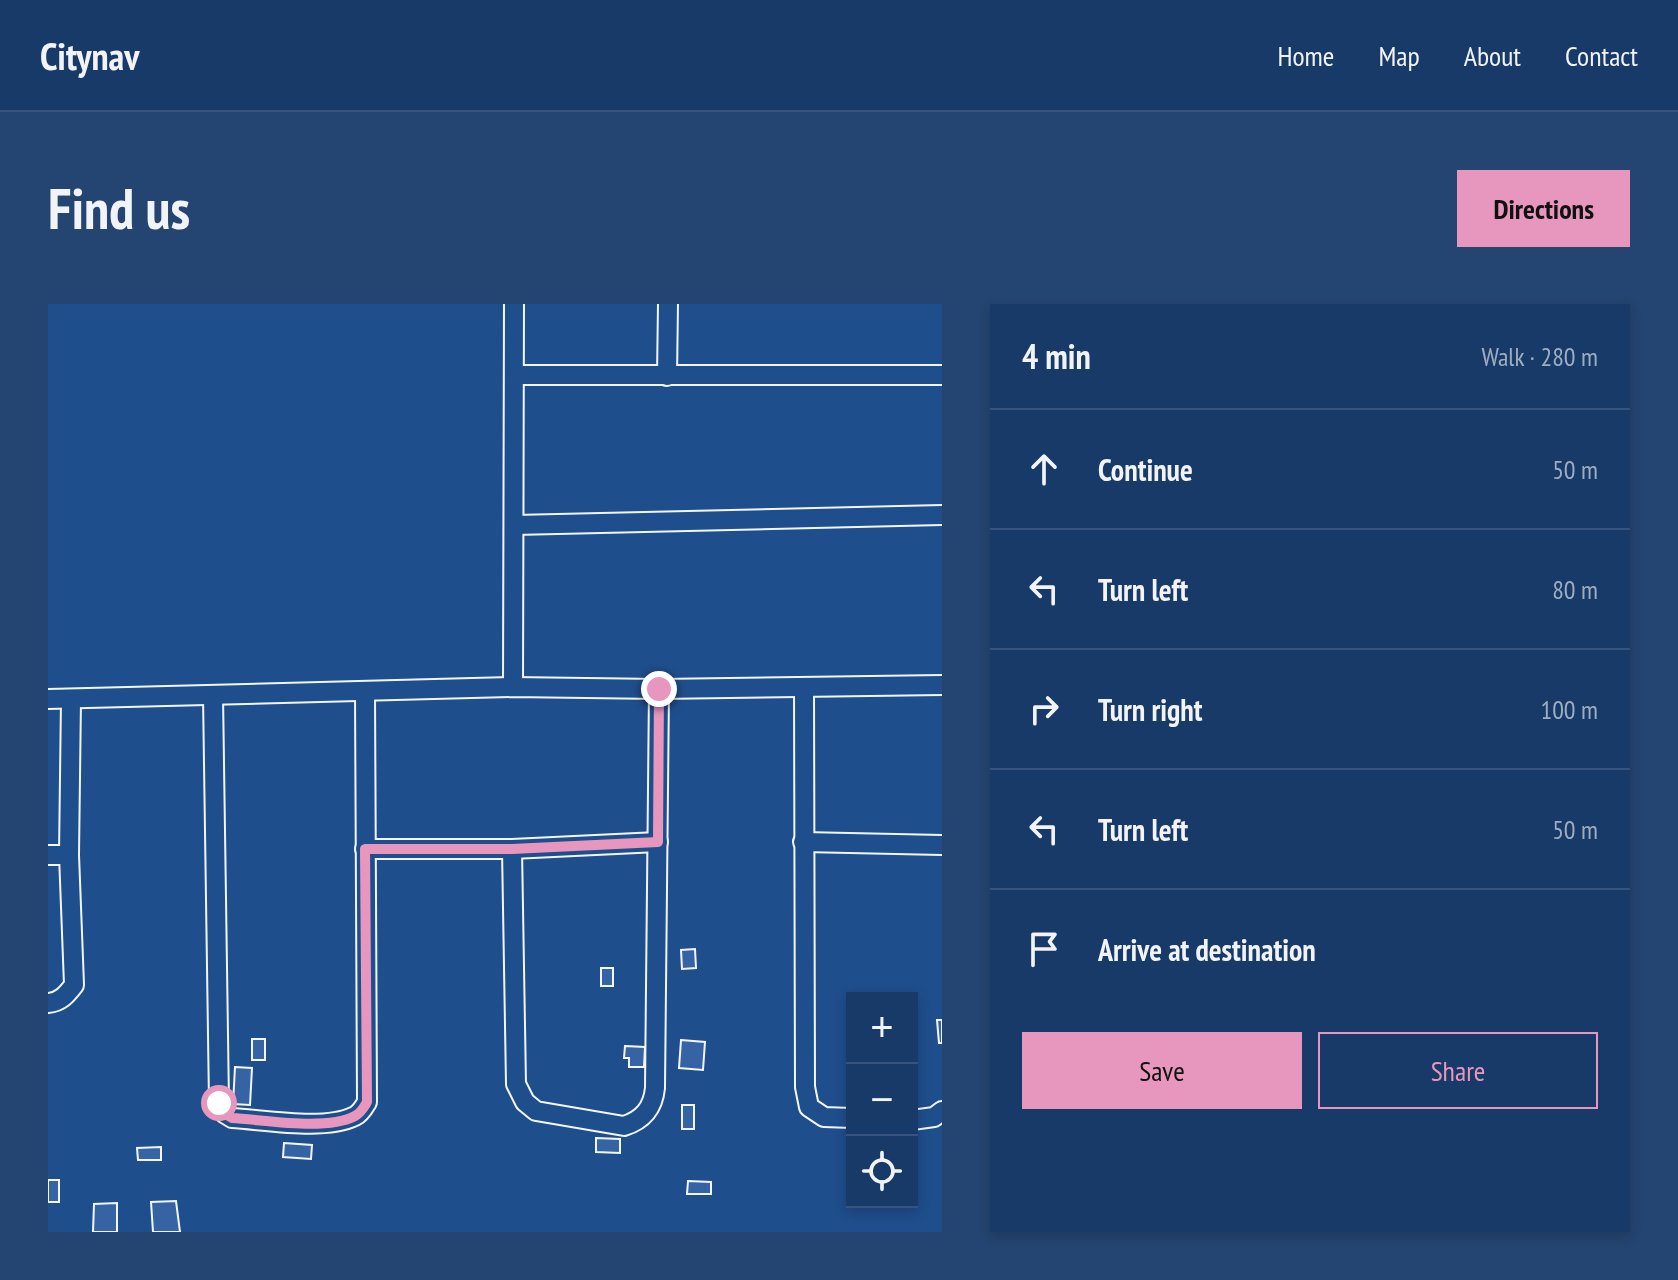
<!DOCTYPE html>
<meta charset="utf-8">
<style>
body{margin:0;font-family:"PT Sans Narrow",sans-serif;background:#244571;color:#f1f3f6}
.controls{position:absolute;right:24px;bottom:24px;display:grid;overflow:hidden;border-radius:0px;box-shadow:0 4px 12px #0003}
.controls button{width:72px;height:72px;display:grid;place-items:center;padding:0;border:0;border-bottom:2px solid #36547d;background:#173a69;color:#f1f3f6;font:40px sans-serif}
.stop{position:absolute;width:24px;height:24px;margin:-18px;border:6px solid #e797bd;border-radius:50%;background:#fff}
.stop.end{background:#e797bd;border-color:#fff;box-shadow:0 2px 8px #0008}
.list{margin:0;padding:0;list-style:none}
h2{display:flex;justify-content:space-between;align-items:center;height:104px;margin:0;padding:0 32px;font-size:34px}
h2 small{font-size:26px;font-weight:400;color:#9eadc0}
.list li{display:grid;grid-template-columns:52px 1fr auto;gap:24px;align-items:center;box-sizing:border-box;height:120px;padding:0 32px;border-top:2px solid #36547d}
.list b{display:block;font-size:30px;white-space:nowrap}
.list em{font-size:26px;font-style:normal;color:#9eadc0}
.actions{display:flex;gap:16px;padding:24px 32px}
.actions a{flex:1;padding:18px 0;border:2px solid #e797bd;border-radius:0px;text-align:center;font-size:28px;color:#e797bd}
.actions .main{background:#e797bd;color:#111}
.icon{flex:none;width:44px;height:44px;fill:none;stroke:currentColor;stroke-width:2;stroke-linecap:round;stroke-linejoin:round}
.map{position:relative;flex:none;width:894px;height:928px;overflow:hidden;border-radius:0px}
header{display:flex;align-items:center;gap:48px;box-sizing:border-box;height:112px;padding:0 40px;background:#173a69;border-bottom:2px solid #36547d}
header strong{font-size:38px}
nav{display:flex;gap:44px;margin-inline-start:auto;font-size:28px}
.intro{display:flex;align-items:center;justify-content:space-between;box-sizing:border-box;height:192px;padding:0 48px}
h1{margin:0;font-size:56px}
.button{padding:20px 36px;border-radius:0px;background:#e797bd;color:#111;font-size:28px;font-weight:700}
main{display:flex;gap:48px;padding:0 48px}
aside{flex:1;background:#173a69;border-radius:0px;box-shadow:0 4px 12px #0003}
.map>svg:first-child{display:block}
</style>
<header>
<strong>Citynav</strong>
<nav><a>Home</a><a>Map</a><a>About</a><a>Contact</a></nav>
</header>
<div class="intro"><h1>Find us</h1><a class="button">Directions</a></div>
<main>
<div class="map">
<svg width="894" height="928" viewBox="0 0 894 928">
<rect width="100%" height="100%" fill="#1f4e8c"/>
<g fill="#3563a3" stroke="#f2f6ff" stroke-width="2">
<polygon points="647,645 648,664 634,665 633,646"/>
<rect x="553" y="664" width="12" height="18"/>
<polygon points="889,716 894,716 894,739 891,739"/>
<rect x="204" y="735" width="13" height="21"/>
<polygon points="633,736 657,738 655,766 631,764"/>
<polygon points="577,742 597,743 596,763 581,763 581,754 576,754"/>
<polygon points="187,763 204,764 202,801 185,800"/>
<rect x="634" y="801" width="12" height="24"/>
<polygon points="548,834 572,835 572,849 548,848"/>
<polygon points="236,839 264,841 263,855 235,853"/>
<polygon points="113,843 113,856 90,856 89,844"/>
<rect x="0" y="876" width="11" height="22"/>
<polygon points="640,877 663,878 663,890 639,890"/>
<polygon points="128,897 132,928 105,928 103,898"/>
<polygon points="69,899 69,928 45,928 46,900"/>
</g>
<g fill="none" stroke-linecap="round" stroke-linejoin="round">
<g stroke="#f2f6ff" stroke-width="22">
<g id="street">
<polyline points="467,71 894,71"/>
<polyline points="619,72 620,0"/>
<polyline points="466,221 894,211"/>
<polyline points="465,383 466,0"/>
<polyline points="756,383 757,783 761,803 776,813 804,814"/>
<path d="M165,391L171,799L176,809L184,814C218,816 277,827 307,812C313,809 316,803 319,798L317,388"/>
<polyline points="0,395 465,383 611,385 894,381"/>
<polyline points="755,538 894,541"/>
<polyline points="317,545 464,545 610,538"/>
<path d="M464,545L468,780L477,798L488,807L576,822C595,816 605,804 607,784L611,385"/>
<polyline points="0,551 21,551"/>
<path d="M0,699C13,698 19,690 26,681L21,551L23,395"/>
<polyline points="864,816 886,813 894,807"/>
</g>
</g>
<use href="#street" stroke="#1f4e8c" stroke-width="18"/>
</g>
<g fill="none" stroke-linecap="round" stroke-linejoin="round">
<path stroke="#e797bd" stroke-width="10" d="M171,799L176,809L184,814C218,816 278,827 307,812C313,809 316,803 319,798L317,545H464L610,538L611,385"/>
</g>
</svg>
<div class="controls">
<button>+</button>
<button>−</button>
<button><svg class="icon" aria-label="locate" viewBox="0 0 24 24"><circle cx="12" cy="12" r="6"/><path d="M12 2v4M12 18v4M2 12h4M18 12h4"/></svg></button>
</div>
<div class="stop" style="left:171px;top:799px"></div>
<div class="stop end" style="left:611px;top:385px"></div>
</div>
<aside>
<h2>4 min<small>Walk · 280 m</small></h2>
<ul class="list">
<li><svg class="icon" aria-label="ahead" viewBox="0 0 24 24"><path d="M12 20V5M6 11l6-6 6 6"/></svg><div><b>Continue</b></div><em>50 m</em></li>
<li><svg class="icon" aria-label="left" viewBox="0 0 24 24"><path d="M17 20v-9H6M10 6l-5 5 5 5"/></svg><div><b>Turn left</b></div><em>80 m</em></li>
<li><svg class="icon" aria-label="right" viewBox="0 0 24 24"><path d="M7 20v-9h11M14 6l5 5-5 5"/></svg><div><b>Turn right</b></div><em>100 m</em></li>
<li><svg class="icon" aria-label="left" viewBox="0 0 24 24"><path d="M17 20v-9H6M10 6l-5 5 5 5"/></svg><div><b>Turn left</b></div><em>50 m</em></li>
<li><svg class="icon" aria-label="arrive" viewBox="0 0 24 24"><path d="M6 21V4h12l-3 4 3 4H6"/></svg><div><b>Arrive at destination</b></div></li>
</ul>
<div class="actions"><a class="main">Save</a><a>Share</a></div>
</aside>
</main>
